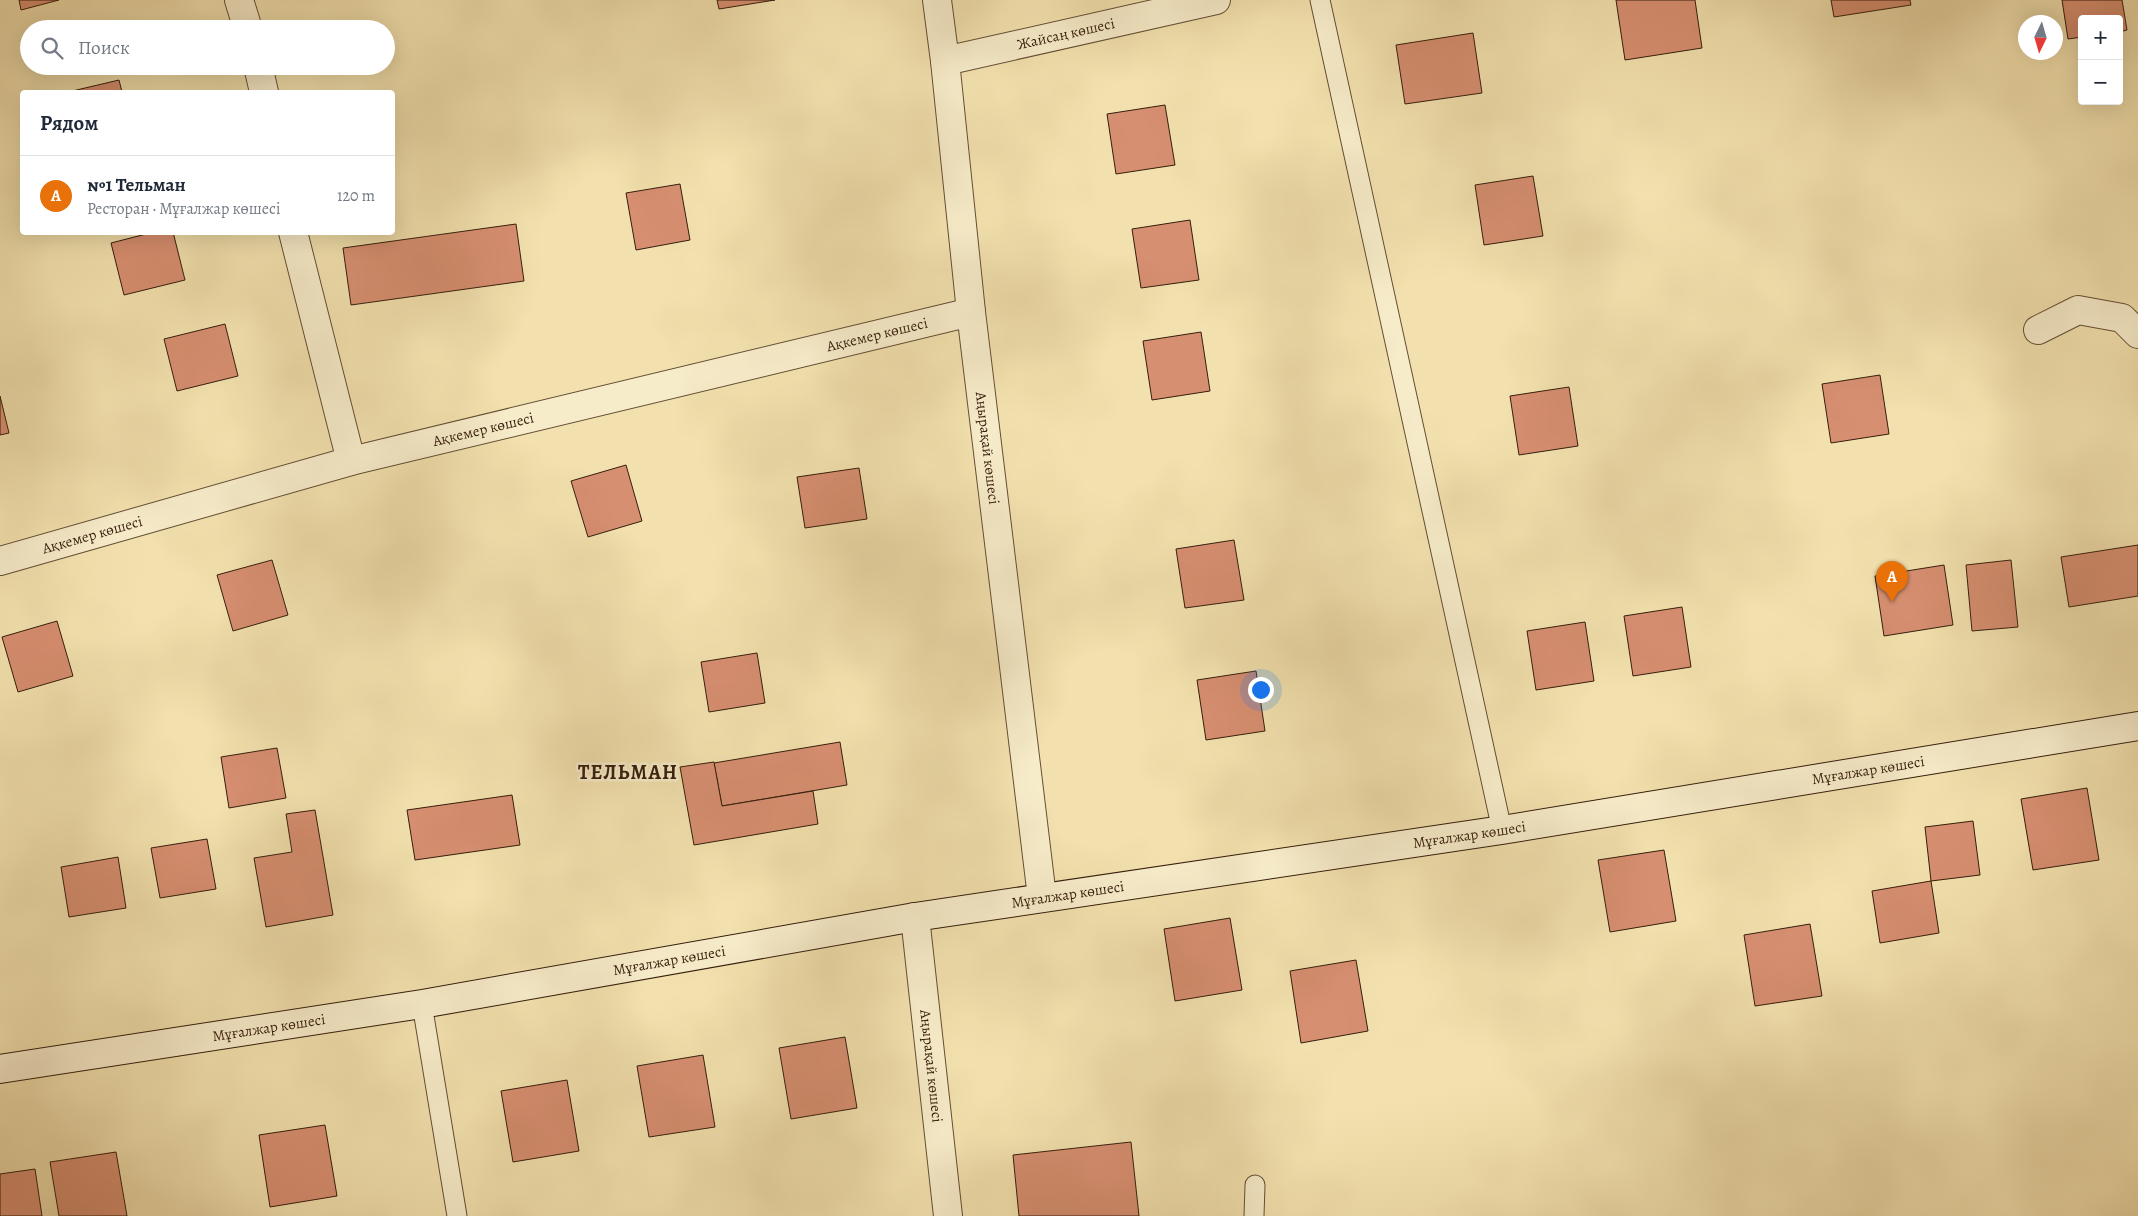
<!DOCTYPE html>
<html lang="ru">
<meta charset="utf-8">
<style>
body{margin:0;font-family:Alegreya,serif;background:#f6f6f7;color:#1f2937}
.controls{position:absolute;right:15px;top:15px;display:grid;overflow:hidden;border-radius:5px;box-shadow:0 5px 20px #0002}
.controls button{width:45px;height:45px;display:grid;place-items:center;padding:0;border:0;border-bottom:1px solid #e0e1e3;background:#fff;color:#1f2937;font:25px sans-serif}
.compass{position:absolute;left:2018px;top:15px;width:45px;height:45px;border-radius:50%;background:#fff;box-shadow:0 5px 20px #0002;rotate:185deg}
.you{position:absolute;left:1260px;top:689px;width:18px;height:18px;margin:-12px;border:4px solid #fff;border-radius:50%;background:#1a73e8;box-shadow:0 0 0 8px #1a73e833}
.badge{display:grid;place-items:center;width:32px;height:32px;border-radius:50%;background:#7c3aed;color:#fff;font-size:16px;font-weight:700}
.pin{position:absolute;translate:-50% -41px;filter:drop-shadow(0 1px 2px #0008)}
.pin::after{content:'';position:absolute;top:26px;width:18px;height:15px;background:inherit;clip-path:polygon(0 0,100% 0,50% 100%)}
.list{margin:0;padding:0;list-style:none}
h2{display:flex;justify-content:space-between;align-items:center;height:65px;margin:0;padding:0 20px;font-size:21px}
h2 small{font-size:16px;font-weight:400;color:#747a83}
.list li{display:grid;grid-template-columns:32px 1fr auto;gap:15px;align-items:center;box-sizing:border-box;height:80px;padding:0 20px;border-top:1px solid #e0e1e3}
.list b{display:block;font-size:19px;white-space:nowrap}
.list p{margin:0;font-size:16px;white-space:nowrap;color:#747a83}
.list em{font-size:16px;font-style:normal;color:#747a83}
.icon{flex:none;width:28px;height:28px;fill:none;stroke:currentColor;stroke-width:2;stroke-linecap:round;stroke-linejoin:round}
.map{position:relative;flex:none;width:2138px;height:1216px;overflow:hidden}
.search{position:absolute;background:#fff;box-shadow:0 5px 20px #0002;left:20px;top:20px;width:375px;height:55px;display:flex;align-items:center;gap:12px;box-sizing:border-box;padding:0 18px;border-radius:28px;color:#747a83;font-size:19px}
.panel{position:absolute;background:#fff;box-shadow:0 5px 20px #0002;left:20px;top:90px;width:375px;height:145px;border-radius:5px}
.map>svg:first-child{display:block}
</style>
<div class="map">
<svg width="2138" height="1216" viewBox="0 0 2138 1216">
<rect width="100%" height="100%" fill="#f2e1ae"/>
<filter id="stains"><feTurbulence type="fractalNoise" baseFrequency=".004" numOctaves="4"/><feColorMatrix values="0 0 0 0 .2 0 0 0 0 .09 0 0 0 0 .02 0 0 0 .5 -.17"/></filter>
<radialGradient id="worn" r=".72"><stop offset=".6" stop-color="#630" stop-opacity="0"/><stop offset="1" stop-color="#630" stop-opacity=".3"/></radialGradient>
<g fill="#d78f71" stroke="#351d0b">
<polygon points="19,0 59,0 21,10"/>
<polygon points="717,0 775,0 719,9"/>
<polygon points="1616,0 1695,0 1702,48 1625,60"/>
<polygon points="1831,0 1910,0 1911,5 1834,17"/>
<polygon points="2062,0 2122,0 2127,30 2119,32 2119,19 2082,19 2082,37 2068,39"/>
<polygon points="1473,33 1482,93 1405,104 1396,45"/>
<polygon points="119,80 122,92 68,92"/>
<polygon points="1165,105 1175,165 1116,174 1107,114"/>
<polygon points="1533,176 1543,236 1484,245 1475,185"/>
<polygon points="680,184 690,240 636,250 626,193"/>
<polygon points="1190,220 1199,280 1141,288 1132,229"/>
<polygon points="516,224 524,281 351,305 343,248"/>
<polygon points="154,232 173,232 185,280 124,295 111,243"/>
<polygon points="225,324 238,376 177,391 164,339"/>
<polygon points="1201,332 1210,391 1152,400 1143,341"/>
<polygon points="1880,375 1889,434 1831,443 1822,384"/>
<polygon points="1569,387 1578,446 1519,455 1510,396"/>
<polygon points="0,396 9,433 0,435"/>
<polygon points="626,465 642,521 588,537 571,481"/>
<polygon points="859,468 867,519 805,528 797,477"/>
<polygon points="1234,540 1244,600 1185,608 1176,549"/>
<polygon points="2138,545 2138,596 2069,607 2061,557"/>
<polygon points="272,560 288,615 233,631 217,575"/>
<polygon points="2011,560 2018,627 1972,631 1966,565"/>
<polygon points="1944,565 1953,625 1884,636 1875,576"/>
<polygon points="1682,607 1691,667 1633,676 1624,616"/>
<polygon points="57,621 73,676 18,692 2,637"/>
<polygon points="1585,622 1594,681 1536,690 1527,631"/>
<polygon points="757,653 765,703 709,712 701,662"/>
<polygon points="1256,671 1265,731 1206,740 1197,680"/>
<polygon points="840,742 847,785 722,806 714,763"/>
<polygon points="277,748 286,798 229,808 221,757"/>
<polygon points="714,762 722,806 813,791 818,824 694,845 680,767"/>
<polygon points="2087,788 2099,860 2033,870 2021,799"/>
<polygon points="512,795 520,845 415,860 407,810"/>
<polygon points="315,810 333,915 266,927 254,858 292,852 286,814"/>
<polygon points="1973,821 1980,875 1931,881 1925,827"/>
<polygon points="207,839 216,889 160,898 151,848"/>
<polygon points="1664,850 1676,921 1610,932 1598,860"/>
<polygon points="118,857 126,908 69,917 61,867"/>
<polygon points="1931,881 1939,933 1880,943 1872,891"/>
<polygon points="1230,918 1242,990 1175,1001 1164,929"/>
<polygon points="1810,924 1822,996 1755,1006 1744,935"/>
<polygon points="1356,960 1368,1031 1301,1043 1290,971"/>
<polygon points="845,1037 857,1108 791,1119 779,1048"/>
<polygon points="703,1055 715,1127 649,1137 637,1066"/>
<polygon points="567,1080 579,1151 513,1162 501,1091"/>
<polygon points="325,1125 337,1196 270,1207 259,1135"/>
<polygon points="1131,1142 1139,1216 1019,1216 1013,1155"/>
<polygon points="116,1152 127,1216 59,1216 50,1162"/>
<polygon points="35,1169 42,1216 0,1216 0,1174"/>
</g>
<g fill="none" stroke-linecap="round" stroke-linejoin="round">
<g stroke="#644e34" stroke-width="21">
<g id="lane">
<polyline points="1320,0 1502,830"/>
<polyline points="422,1004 457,1216"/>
<polyline points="1254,1216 1255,1185"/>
</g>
</g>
<g stroke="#644e34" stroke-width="30">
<g id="street">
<polyline points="239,0 248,29"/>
<path id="s1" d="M937,0L945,61L971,312L1042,897"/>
<path id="s2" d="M945,61L1216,0"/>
<polyline points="258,66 264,92"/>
<polyline points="293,232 351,461"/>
<polyline points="2038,330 2078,310 2122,318 2138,334"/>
<path id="s3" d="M0,561L351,461L971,312"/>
<path id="s4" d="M915,917L948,1216"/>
</g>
</g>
<g stroke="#351d0b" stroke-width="30">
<g id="secondary">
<path id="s5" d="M0,1069L422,1004L915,917L1502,830L2138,726"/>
</g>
</g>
<use href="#lane" stroke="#f7ecca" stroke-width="19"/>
<use href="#street" stroke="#f7ecca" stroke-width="28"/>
<use href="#secondary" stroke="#f7ecca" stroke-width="28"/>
</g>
<g text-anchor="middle" stroke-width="5" stroke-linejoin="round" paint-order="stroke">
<g font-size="15" fill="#351d0b" stroke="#f7ecca">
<text dy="5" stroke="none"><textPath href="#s2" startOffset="124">Жайсаң көшесі</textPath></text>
<text dy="5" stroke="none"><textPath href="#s3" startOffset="906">Ақкемер көшесі</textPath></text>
<text dy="5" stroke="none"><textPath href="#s3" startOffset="501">Ақкемер көшесі</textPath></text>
<text dy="5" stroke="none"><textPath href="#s1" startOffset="451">Аңырақай көшесі</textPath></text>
<text dy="5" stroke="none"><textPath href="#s3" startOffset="96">Ақкемер көшесі</textPath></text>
<text dy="5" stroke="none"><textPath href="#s5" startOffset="1892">Мұғалжар көшесі</textPath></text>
<text dy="5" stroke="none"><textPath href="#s5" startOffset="1488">Мұғалжар көшесі</textPath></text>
<text dy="5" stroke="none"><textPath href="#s5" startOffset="1082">Мұғалжар көшесі</textPath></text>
<text dy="5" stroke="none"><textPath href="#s5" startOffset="678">Мұғалжар көшесі</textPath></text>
<text dy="5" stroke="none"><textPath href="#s5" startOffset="272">Мұғалжар көшесі</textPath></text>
<text dy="5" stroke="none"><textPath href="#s4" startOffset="150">Аңырақай көшесі</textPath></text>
</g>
<g font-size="20" font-weight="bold" letter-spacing="1" fill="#351d0b" stroke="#f7ecca">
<text x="628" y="779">ТЕЛЬМАН</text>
</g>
</g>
<rect width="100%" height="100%" filter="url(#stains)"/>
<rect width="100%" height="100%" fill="url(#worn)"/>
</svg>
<div class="controls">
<button>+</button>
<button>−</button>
</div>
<svg class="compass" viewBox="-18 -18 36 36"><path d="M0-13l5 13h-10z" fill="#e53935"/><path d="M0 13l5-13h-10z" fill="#747a83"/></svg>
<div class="you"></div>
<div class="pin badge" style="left:1892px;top:602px;background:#e8710a">A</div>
<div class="search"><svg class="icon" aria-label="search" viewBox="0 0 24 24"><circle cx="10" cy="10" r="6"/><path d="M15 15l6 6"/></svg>Поиск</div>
<section class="panel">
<h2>Рядом<small></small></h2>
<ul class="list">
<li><span class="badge" style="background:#e8710a">A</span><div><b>№1 Тельман</b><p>Ресторан · Мұғалжар көшесі</p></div><em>120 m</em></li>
</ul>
</section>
</div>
